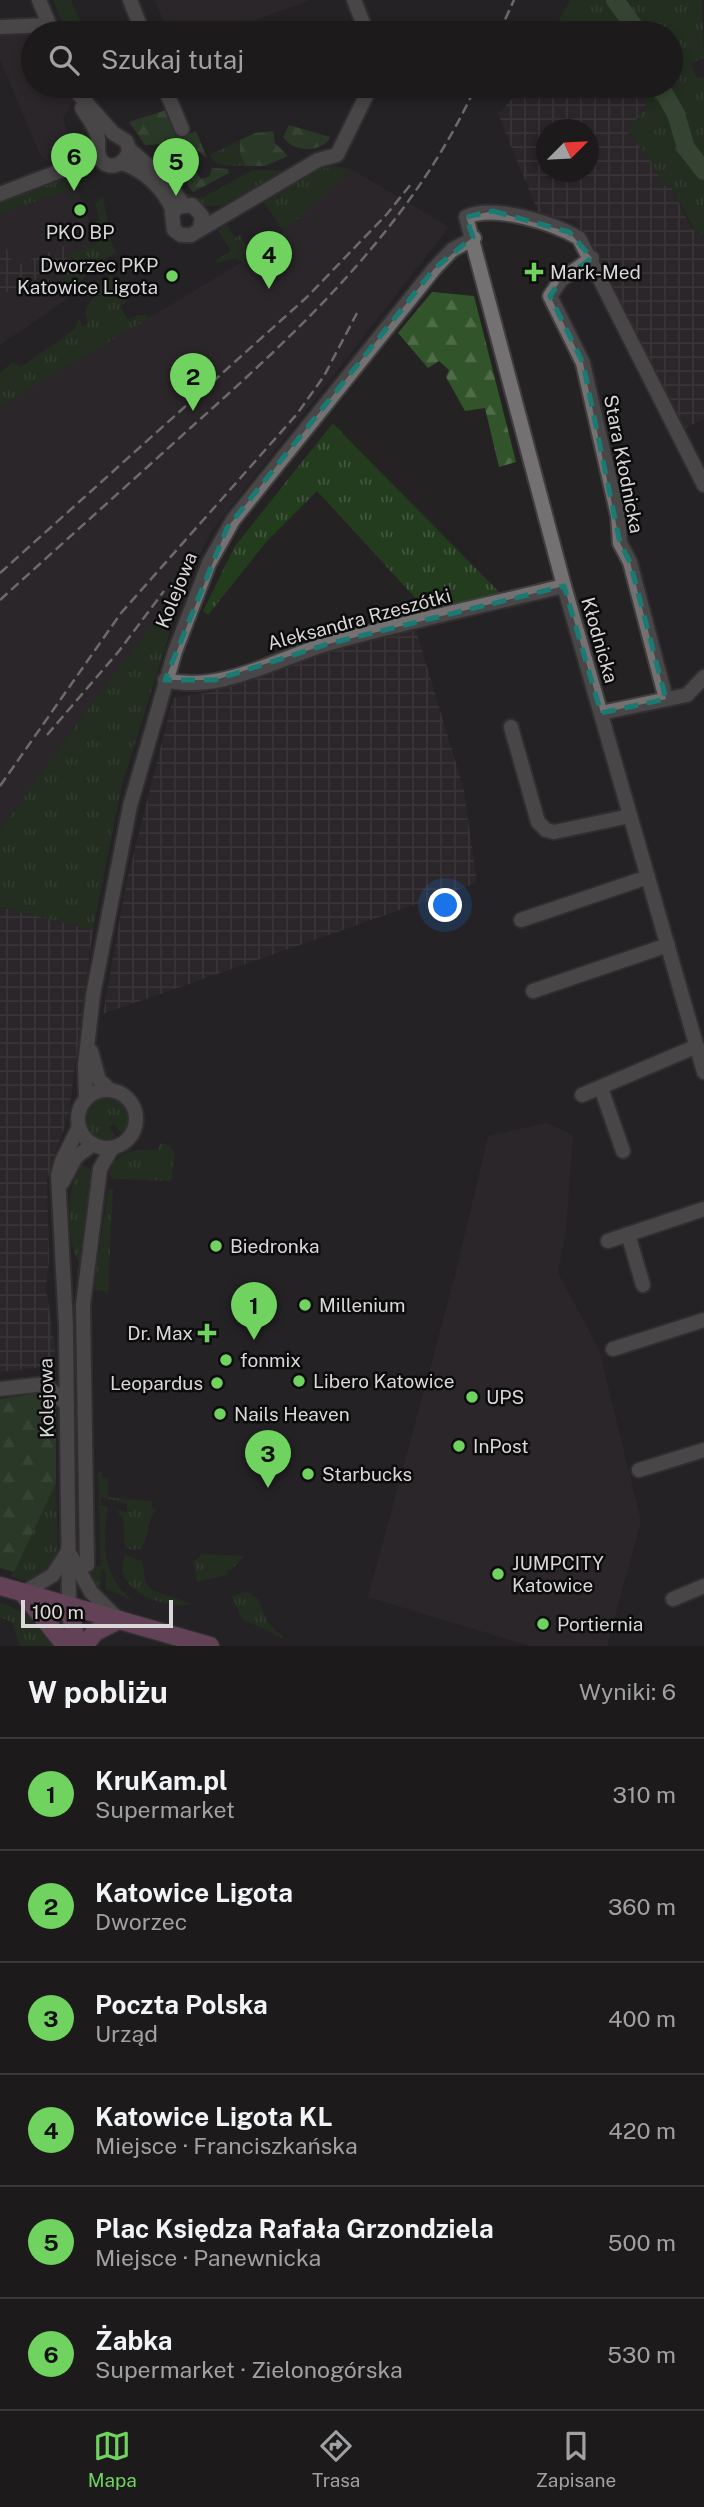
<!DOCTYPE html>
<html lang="pl">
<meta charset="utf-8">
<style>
body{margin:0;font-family:"Public Sans",sans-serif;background:#292728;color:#f1f3f6}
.compass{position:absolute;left:536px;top:119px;width:63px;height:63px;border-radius:50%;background:#1c1a1b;box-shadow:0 4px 10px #0003;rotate:66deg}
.scale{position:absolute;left:21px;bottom:18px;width:152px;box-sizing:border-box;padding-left:7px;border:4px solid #d9d7d8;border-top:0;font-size:19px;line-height:24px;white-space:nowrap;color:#d9d7d8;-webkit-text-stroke:5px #0d0c0d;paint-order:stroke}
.you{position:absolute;left:446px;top:906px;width:24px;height:24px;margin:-18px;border:5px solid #fff;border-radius:50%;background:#1a73e8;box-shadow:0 0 0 10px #1a73e833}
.badge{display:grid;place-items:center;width:46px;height:46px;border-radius:50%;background:#70d35f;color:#111;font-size:23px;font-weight:700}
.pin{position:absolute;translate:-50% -58px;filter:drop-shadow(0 2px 4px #0008)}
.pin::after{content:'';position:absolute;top:37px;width:24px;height:21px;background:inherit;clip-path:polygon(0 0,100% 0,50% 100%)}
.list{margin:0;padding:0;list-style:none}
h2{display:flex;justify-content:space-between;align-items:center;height:91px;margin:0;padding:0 28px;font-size:30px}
h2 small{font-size:23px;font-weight:400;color:#a0a1a3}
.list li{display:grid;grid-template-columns:46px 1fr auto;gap:21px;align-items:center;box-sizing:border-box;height:112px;padding:0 28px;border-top:2px solid #3a383a}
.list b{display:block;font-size:26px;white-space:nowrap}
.list p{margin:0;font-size:23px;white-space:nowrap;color:#a0a1a3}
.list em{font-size:23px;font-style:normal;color:#a0a1a3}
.icon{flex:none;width:38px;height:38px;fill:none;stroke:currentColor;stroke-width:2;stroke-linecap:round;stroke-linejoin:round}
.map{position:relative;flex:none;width:704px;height:1646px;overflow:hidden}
.search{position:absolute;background:#1c1a1b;box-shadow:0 4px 10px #0003;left:21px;right:21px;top:21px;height:77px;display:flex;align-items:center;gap:18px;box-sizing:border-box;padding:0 24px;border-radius:38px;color:#a0a1a3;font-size:26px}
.sheet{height:763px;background:#1c1a1b}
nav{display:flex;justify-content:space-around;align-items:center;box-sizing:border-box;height:98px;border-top:2px solid #3a383a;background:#1c1a1b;font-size:19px;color:#a0a1a3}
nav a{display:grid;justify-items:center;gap:4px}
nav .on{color:#70d35f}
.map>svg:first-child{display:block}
</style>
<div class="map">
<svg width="704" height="1646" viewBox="0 0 704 1646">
<defs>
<pattern id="industrial-grid" width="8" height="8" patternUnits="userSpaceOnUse" patternTransform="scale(1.75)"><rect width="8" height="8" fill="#332b2f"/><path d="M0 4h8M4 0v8" fill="none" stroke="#50494c"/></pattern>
<pattern id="grass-tufts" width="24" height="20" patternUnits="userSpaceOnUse" patternTransform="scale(1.75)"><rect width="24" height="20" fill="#223c1d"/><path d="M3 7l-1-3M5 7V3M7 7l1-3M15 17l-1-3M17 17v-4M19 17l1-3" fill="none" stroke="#42573d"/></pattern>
<pattern id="forest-firs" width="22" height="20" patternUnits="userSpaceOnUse" patternTransform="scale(1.75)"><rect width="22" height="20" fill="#32542b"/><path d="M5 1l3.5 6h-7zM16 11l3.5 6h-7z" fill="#4f6c49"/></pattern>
</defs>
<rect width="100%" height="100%" fill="#252224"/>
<g fill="#332b2f">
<polygon points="155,0 310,0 220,33 168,33"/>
<polygon points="36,31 46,33 33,33 33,86 67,86 73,101 63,118 76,158 57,165 52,165 40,154 0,60 0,32"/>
<polygon points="351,169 449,227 211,532 185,584 103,688 0,830 0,407 239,264 282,233"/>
<polygon points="76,186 98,244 70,254 66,246 14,266 6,247 0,249 0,214"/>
<polygon points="59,271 73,295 0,345 0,295"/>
<polygon points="547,1123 573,1135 566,1230 558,1273 599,1349 641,1521 607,1646 530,1646 368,1597 456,1272 488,1136"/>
</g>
<g fill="url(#industrial-grid)" fill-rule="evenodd">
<path d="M549,86H633L647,107L627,131L653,164L664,186L670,185L691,227L698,235L704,233V419L677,432L576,221L539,214L498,114L519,91ZM546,130H588V172H546Z"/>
<polygon points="67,245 71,258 66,267 0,295 0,249 6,247 14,266"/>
<polygon points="416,630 464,790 477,883 103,1014 126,884 173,698 210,692 333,651"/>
<polygon points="0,907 93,930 69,1113 47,1180 49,1261 46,1288 55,1348 54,1366 0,1372"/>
</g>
<g fill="url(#grass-tufts)">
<polygon points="53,0 71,0 85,33 66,33"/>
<polygon points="570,0 702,0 704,58 691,63 696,77 704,78 704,233 698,236 670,185 664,186 653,164 627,130 647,107 633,86 671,86 671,33 552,33"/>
<path d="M240,140V154L246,166C233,165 215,169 210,155Z"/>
<polygon points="335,166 351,169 284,232 264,203 315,170"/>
<path d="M252,170H287C257,188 210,229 181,190L195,198L204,197Z"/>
<polygon points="78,172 79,176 73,178 75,184 87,183 0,214 0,201"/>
<path d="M103,196L108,224L105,228L116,253C93,263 85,274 73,295L59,271L66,267L70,254L97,244L90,224L100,220L95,204Z"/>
<polygon points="227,225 235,238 240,235 248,249 268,235 272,241 245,263 235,258 218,263 214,261 231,251 218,230"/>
<polygon points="111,275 127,302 120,306 128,320 138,315 147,315 149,318 0,407 0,373 13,362 21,367 75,329 79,318 82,327 88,324 85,310 103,282"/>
<polygon points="333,423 345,436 502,595 426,614 421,604 317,491 267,541 208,615 203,611 235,546"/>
<polygon points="185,584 122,785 93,930 0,907 0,830 103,688"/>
<path d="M104,1096L122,1102C131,1112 132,1124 123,1135L114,1124L109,1127L118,1139L106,1142L92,1136L85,1124L88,1106Z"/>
<path d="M160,1143L169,1145L175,1153L171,1181L116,1179L109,1176C114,1150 136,1149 158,1150Z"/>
<path d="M80,1164L95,1172L76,1312L77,1268L80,1267C79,1260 75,1257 73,1248C66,1219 68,1190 80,1164Z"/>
<polygon points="108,1189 113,1189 108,1295 104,1291 94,1290"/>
<path d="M98,1472H102V1478H108V1497L156,1502L152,1503V1508L157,1510C145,1522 150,1538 140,1549L131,1550L125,1546L123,1519L116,1509L127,1512V1504L101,1497L100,1505L108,1507C102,1545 102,1584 139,1603L106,1589L105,1570H101V1592L92,1583L82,1566H101Z"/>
<polygon points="56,1483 58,1556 53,1568 33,1583 11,1576"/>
<polygon points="202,1554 245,1556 231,1570 227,1570 227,1575 197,1582 194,1562"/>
<path d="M125,1555L142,1561L146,1583L152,1590L192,1604C166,1611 109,1589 125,1555Z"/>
<polygon points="247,1592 258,1599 268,1623 285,1639 242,1619 232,1596"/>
<path d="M0,1603C27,1611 40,1623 56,1646H20L12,1622L0,1617Z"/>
</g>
<g fill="url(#forest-firs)">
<polygon points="166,110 181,137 196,131 207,158 187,143 145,145 129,122"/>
<path d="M289,125L330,137L329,140C318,153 292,152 283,137Z"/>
<polygon points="273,131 275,143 288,156 265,166 246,166 240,154 240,140 255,133"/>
<polygon points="192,153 197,161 196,171 201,179 210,176 212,168 228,169 229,173 193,192 187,185"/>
<polygon points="432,292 474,296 516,462 499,467 485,408 465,411 446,377 449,370 439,361 428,368 398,333"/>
<polygon points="46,1392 54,1398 56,1407 56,1483 14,1572 0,1568 0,1399"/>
</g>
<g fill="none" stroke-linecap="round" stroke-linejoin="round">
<g stroke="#496d43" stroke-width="18">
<polyline points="615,0 639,33"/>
<polyline points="660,86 676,114 686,148 704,171"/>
</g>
<polyline stroke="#403d3f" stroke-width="14" stroke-dasharray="14 7" stroke-linecap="butt" points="88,1581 92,1645"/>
<g stroke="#3f3d3e" stroke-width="18">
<g id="minor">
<polyline points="39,0 52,31"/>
<polyline points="130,0 143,33"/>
<polyline points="354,0 367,33"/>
<polyline points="0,27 49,25"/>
<polyline points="164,86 182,129"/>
<polyline points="75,90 113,133 126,141 129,149 164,179 184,205"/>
<path d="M82,108C87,117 96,127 98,138C99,145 96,153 101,160C111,173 127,162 129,149"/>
<path d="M122,163C145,171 165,189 173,212"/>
<polyline points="0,194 99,156"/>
<polyline points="200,228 202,216 192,205 178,207 172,214 174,230 181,235 191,235 318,160 337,155 371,86"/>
<polyline points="592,258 561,280 550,296 583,363 618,516 620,543 630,562 666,699"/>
<path d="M704,485L579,238C553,223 495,204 466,217L564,586L704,1072"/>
<path d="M165,680C220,694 278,658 330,643C407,622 486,605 564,586"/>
<polyline points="601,713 687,695 704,677"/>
<polyline points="511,727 538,822 546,830 554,832 630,816"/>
<polyline points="521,920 648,877"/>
<polyline points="533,991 668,945"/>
<polyline points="91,1051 99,1080 110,1090"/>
<polyline points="601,1088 623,1151"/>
<circle cx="107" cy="1119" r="29"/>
<polyline points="582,1095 697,1046"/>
<polyline points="86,1099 85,1065 93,995 130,806 175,651 209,563 233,520 434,269 452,250 474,238"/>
<polyline points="62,1183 76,1157 93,1144"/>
<polyline points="628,1234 643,1285"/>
<polyline points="608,1241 704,1209"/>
<polyline points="613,1349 704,1320"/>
<polyline points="0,1389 45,1384 67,1405"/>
<polyline points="639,1470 704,1450"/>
<polyline points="71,1556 91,1592 119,1620"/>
<polyline points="87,1565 83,1305 100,1169 112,1148"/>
<polyline points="23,1593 53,1575 67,1553"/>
<polyline points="673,1599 704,1586"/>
<polyline points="69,1605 66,1326 58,1175 62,1161 79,1127"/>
</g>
</g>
<g stroke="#3f3d3e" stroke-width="21">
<g id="major">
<polyline points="0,1586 210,1646"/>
<polyline points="23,1593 62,1641"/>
<polyline points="69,1605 77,1646"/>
<polyline points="84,1646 95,1632 119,1620"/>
</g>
</g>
<use href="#minor" stroke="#747172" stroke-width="14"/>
<use href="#major" stroke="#b06995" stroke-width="18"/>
<g stroke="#c3c1c2" stroke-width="2.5" stroke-dasharray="10 5" stroke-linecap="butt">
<polyline points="499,33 514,0"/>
<polyline points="0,573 307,297 387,214 411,184"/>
<path d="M0,600C66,540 132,481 197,422C308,323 413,223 476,86"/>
<polyline points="47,735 119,651 164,591"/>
<polyline points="0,786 121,613 297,414 324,376 357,313"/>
</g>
</g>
<path d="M0 0H704V1646H0ZM493,211L569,232L592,258L561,280L550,296L583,363L620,543L630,562L666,699L601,713L564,586L328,644L215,680H165L227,528L434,269L473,237L466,217Z" fill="#252224" fill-opacity=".55" fill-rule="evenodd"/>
<path fill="none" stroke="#197b73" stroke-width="5" stroke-dasharray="14 9" stroke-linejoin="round" d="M493,211L569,232L592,258L561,280L550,296L583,363L620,543L630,562L666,699L601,713L564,586L328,644L215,680H165L227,528L434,269L473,237L466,217Z"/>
<g fill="#70d35f" stroke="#0d0c0d" stroke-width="2.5">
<circle cx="80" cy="210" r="7"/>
<path d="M530.5 261.5h7v7h7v7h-7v7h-7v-7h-7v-7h7z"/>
<circle cx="172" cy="276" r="7"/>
<circle cx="216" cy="1246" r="7"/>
<circle cx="305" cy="1305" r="7"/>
<path d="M203.5 1322.5h7v7h7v7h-7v7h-7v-7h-7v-7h7z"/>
<circle cx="226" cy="1360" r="7"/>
<circle cx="299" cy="1381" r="7"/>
<circle cx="217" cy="1383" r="7"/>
<circle cx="472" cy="1397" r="7"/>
<circle cx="220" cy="1414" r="7"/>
<circle cx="459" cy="1446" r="7"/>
<circle cx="308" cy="1474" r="7"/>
<circle cx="498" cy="1574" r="7"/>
<circle cx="543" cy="1624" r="7"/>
</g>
<g text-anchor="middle" stroke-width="5" stroke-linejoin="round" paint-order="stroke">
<g font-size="19" fill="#d9d7d8" stroke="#0d0c0d" text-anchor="start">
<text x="80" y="239" text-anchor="middle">PKO BP</text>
<text x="158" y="272" text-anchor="end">Dworzec PKP<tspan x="158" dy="22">Katowice Ligota</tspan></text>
<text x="550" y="279">Mark-Med</text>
<text x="230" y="1253">Biedronka</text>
<text x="319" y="1312">Millenium</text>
<text x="193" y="1340" text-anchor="end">Dr. Max</text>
<text x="240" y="1367">fonmix</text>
<text x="313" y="1388">Libero Katowice</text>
<text x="203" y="1390" text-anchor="end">Leopardus</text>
<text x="486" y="1404">UPS</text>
<text x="234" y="1421">Nails Heaven</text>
<text x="473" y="1453">InPost</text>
<text x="322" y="1481">Starbucks</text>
<text x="512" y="1570">JUMPCITY<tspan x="512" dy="22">Katowice</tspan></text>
<text x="557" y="1631">Portiernia</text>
</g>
<g font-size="19" fill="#d9d7d8" stroke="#0d0c0d">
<text transform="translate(624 464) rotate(79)" y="7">Stara Kłodnicka</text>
<text transform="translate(176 590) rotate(-68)" y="7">Kolejowa</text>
<text transform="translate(359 619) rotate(-15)" y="7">Aleksandra Rzeszótki</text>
<text transform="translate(600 640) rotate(74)" y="7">Kłodnicka</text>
<text transform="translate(46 1398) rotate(-91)" y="7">Kolejowa</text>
</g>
</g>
</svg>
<svg class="compass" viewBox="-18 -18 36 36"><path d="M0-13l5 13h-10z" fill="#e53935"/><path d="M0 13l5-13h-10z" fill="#a0a1a3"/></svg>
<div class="scale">100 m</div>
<div class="you"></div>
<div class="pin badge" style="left:254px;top:1340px">1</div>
<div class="pin badge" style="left:193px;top:411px">2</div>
<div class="pin badge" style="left:268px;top:1488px">3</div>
<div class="pin badge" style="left:269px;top:289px">4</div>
<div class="pin badge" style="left:176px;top:196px">5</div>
<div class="pin badge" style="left:74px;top:191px">6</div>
<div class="search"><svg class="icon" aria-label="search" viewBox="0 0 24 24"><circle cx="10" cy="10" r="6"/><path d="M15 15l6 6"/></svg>Szukaj tutaj</div>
</div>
<section class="sheet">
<h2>W pobliżu<small>Wyniki: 6</small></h2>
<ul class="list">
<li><span class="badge">1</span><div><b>KruKam.pl</b><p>Supermarket</p></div><em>310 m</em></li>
<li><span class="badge">2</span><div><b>Katowice Ligota</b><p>Dworzec</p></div><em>360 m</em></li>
<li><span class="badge">3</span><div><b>Poczta Polska</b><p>Urząd</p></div><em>400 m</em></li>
<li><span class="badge">4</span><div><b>Katowice Ligota KL</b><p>Miejsce · Franciszkańska</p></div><em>420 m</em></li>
<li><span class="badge">5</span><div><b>Plac Księdza Rafała Grzondziela</b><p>Miejsce · Panewnicka</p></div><em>500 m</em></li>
<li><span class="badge">6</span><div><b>Żabka</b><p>Supermarket · Zielonogórska</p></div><em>530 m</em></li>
</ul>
</section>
<nav>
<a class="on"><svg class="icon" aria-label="map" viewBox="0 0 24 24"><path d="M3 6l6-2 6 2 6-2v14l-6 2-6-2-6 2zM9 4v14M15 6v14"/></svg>Mapa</a>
<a><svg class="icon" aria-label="directions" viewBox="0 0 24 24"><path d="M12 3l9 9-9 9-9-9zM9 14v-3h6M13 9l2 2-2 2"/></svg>Trasa</a>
<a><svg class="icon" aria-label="saved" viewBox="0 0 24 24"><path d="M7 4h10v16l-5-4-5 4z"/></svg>Zapisane</a>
</nav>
